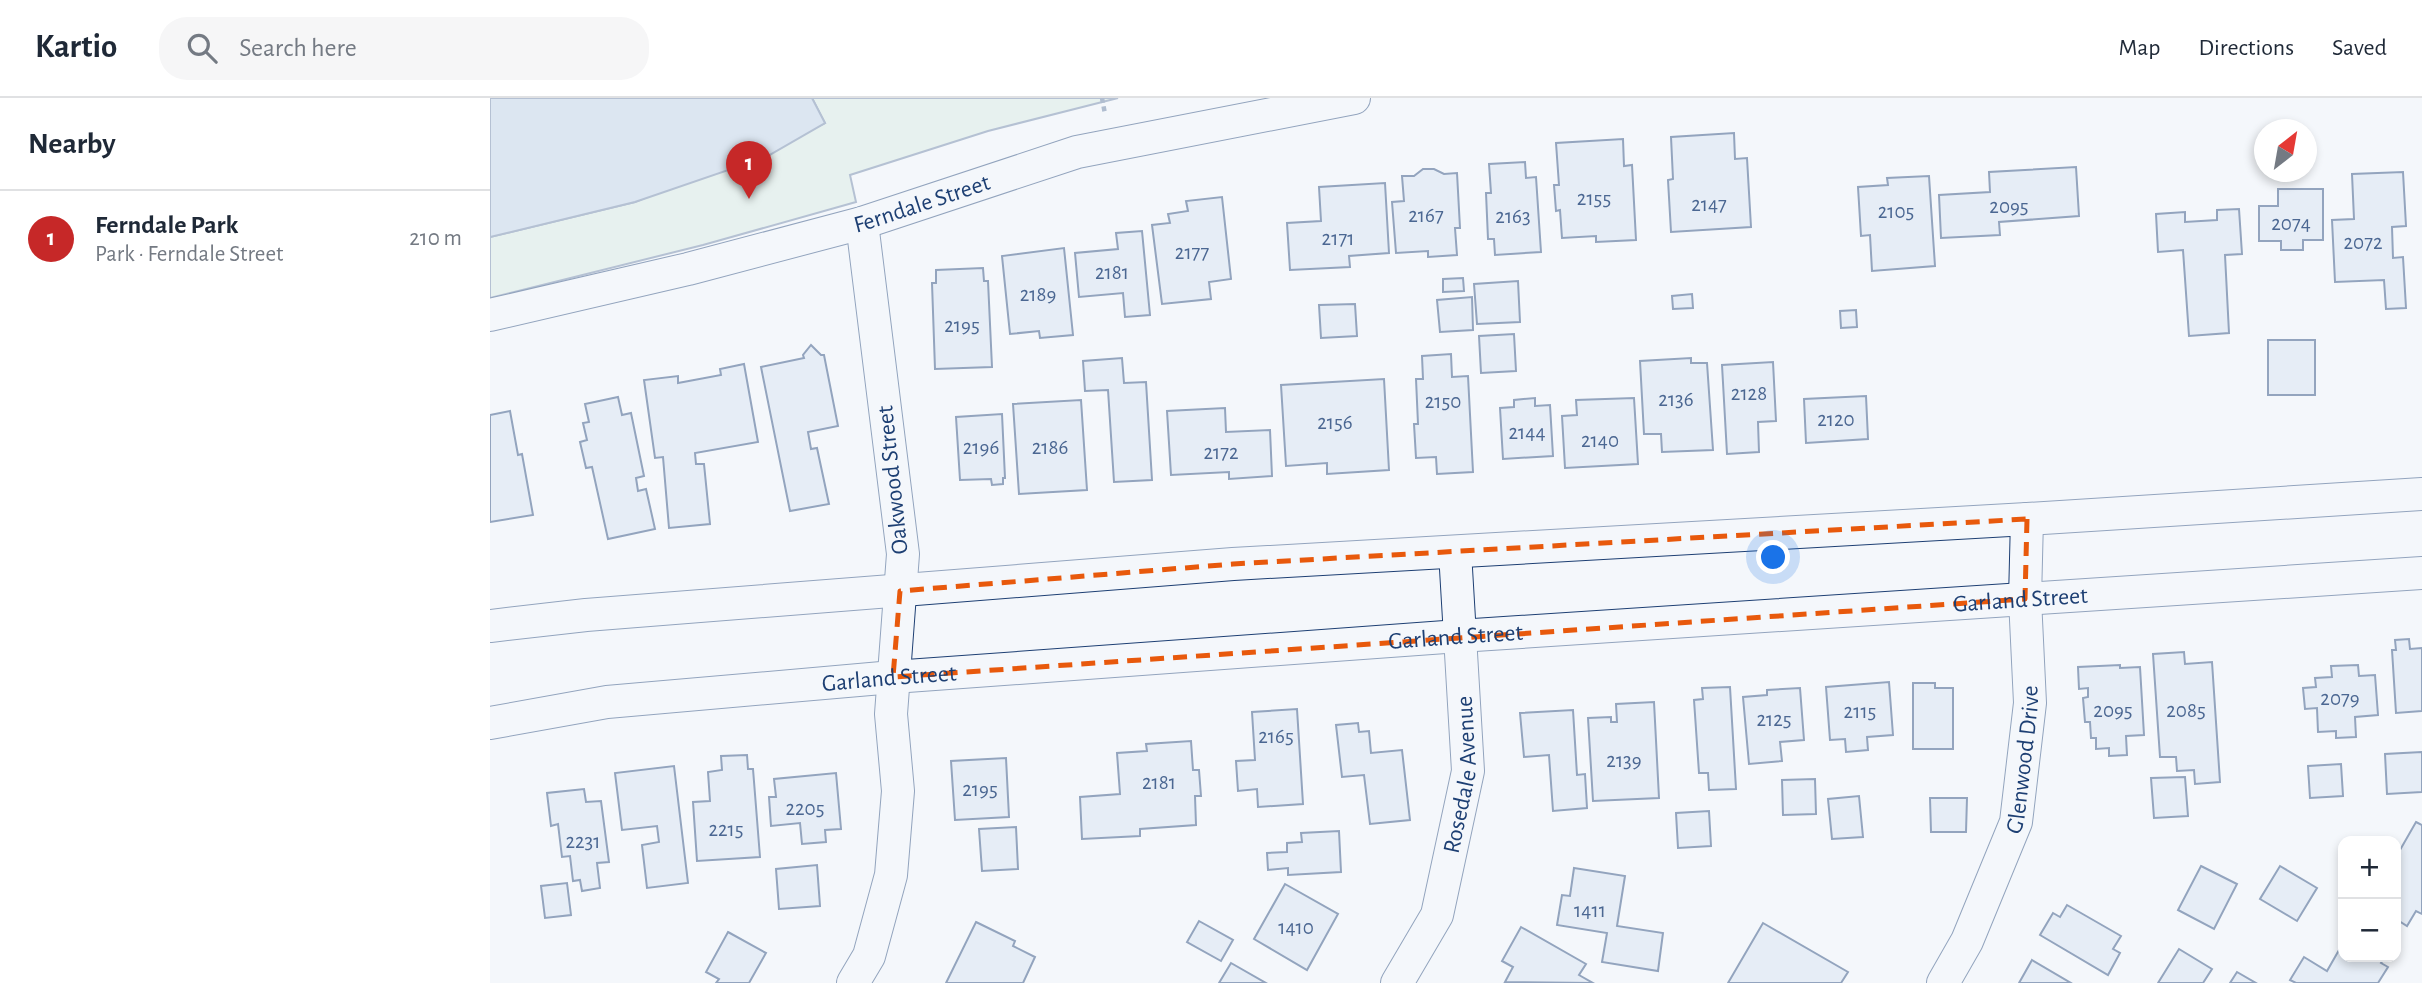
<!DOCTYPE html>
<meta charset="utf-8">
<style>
body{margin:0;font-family:"Alegreya Sans",sans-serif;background:#f6f6f7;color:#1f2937}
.controls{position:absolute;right:21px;bottom:21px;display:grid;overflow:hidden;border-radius:14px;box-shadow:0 4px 10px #0003}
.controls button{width:63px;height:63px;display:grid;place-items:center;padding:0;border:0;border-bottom:2px solid #e0e1e3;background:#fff;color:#1f2937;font:35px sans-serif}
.compass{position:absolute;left:1764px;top:21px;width:63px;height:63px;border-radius:50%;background:#fff;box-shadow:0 4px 10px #0003;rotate:31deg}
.you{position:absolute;left:1284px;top:460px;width:24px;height:24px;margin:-18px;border:5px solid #fff;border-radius:50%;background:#1a73e8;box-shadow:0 0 0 10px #1a73e833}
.badge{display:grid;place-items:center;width:46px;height:46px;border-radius:50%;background:#c62828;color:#fff;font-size:23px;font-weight:700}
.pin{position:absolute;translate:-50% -58px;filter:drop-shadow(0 2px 4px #0008)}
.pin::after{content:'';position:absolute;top:37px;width:24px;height:21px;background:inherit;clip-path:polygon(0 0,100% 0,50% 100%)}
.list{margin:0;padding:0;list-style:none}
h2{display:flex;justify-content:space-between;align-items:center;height:91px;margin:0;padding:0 28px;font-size:30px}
h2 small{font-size:23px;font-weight:400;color:#747a83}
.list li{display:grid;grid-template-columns:46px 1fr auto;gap:21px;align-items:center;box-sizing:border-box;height:98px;padding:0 28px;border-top:2px solid #e0e1e3}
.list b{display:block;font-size:26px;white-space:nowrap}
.list p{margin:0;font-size:23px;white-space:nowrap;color:#747a83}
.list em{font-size:23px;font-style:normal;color:#747a83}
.icon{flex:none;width:38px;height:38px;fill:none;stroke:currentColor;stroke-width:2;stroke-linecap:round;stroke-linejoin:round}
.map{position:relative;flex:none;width:1932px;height:885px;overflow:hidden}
header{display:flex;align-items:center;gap:42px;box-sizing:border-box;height:98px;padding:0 35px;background:#fff;border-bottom:2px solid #e0e1e3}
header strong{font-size:33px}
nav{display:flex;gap:38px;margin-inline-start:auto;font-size:24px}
.search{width:490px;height:63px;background:#f6f6f7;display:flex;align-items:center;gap:18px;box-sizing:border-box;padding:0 24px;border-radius:28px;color:#747a83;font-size:26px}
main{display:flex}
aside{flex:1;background:#fff}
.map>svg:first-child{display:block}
</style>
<header>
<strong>Kartio</strong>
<div class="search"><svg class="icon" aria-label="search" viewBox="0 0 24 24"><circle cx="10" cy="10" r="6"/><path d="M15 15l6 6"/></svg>Search here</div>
<nav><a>Map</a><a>Directions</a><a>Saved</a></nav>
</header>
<main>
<aside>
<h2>Nearby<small></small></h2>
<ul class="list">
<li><span class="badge">1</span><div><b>Ferndale Park</b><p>Park · Ferndale Street</p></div><em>210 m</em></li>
</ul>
</aside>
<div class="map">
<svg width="1932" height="885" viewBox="0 0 1932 885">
<rect width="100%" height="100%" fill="#f4f7fb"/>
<polygon fill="#d7e8df" stroke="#687fa3" stroke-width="2" points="322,0 628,0 498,33 360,77 366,104 213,147 0,200 0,139 145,104 325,30 335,25"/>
<polygon fill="#bed0e5" stroke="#687fa3" stroke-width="2" points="0,0 322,0 335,25 276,59 145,104 0,139"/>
<g fill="#d5e0f0" stroke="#1d3f73" stroke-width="2">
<polygon points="1244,35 1245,61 1257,60 1261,129 1181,134 1178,82 1183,81 1181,39"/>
<polygon points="1133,41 1134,68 1142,67 1146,142 1106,144 1106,138 1072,140 1070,112 1066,113 1064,87 1069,87 1066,45"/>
<polygon points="1035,64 1036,80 1046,79 1051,154 1005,157 1004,141 998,141 996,95 1001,95 999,66"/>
<polygon points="1586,69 1589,118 1509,124 1510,137 1451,140 1449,97 1500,94 1499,74"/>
<polygon points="933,71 944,71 954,76 967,75 970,130 965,130 967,157 938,159 938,153 906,155 902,104 914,103 912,78 924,78"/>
<polygon points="1913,74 1916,128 1902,129 1903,160 1913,159 1916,210 1896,211 1894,182 1845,184 1842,122 1864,121 1862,76"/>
<polygon points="1439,78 1445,168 1382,173 1380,137 1371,138 1368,89 1398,87 1397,80"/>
<polygon points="895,85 899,155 859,158 860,169 800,172 797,125 831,123 829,89"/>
<polygon points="1788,91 1833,91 1833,142 1813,142 1813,152 1791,152 1791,143 1769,143 1769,108 1788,108"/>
<polygon points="732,99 741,181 719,184 721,201 672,206 662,127 680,125 678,116 698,113 696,103"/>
<polygon points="1749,111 1752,156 1735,157 1739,235 1699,238 1693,152 1668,154 1666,116 1695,114 1695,124 1727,122 1727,112"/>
<polygon points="652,133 660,217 635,219 633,195 589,199 585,155 628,151 626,135"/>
<polygon points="574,150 583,237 550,240 549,233 520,236 512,158"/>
<polygon points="493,170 494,183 498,183 502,269 445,271 442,185 446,185 446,172"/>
<polygon points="973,180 974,193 953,194 953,181"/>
<polygon points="1028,183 1030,224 987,226 984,186"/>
<polygon points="1202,196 1203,210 1183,211 1182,198"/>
<polygon points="982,199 983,232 950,234 947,202"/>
<polygon points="865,206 867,238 831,240 829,207"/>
<polygon points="1366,212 1367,229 1351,230 1350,213"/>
<polygon points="1024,236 1026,273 991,275 989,238"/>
<rect x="1778" y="242" width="47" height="55"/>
<polygon points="321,247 331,257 334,257 348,328 318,334 321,351 327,350 339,406 300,413 271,269 314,260 313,257"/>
<polygon points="961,256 962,279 978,278 983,374 947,376 946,359 926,360 924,326 928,326 926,281 933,281 932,258"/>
<polygon points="632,260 634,285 656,284 662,382 624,384 618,292 595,293 593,263"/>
<polygon points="1201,260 1201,265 1217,265 1223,352 1172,354 1171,336 1154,336 1150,263"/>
<polygon points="1283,264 1286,323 1268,324 1269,354 1237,356 1232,267"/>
<polygon points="254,266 268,344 205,355 206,366 214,366 220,426 179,430 173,359 165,360 154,282 188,278 188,285 231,277 230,271"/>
<polygon points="894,281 899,372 837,376 837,365 796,368 791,287"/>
<polygon points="1376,298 1378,341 1316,345 1314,301"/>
<polygon points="128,299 132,317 141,315 154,378 146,380 148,393 156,391 165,431 118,441 102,369 96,370 90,344 97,342 93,325 99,324 95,306"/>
<polygon points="1045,300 1045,308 1060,307 1063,358 1013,361 1010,310 1024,309 1024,302"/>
<polygon points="1144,300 1148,366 1075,370 1072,318 1087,317 1086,302"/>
<polygon points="591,302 597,392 529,396 523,306"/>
<polygon points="735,310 736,334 780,332 782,378 739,381 739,374 681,377 677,313"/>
<polygon points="20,313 28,357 32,356 43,417 0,424 0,317"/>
<polygon points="512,316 515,380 513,380 513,386 502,387 501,381 470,382 466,319"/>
<polygon points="1919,541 1920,551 1932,550 1932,613 1906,615 1902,552 1906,552 1905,542"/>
<polygon points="1694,554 1695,566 1722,564 1730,684 1705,686 1704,672 1687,673 1686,659 1670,659 1663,556"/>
<polygon points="1630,567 1630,570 1650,569 1654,637 1636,638 1637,657 1619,658 1619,650 1606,651 1606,640 1601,640 1600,624 1595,624 1593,600 1598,599 1598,590 1589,591 1588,569"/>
<polygon points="1868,567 1869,578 1885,577 1888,617 1865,619 1866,639 1846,640 1846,633 1828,634 1827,610 1815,611 1813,590 1826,589 1825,580 1842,579 1841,568"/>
<polygon points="1399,584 1403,637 1377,639 1378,652 1356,654 1355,641 1340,642 1336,589"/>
<polygon points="1423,585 1445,585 1445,590 1463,590 1463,651 1423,651"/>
<polygon points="1240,589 1246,691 1219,692 1218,675 1209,675 1204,602 1213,601 1212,590"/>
<polygon points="1310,590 1314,642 1290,644 1292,663 1259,666 1253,599 1277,597 1277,592"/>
<polygon points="1164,604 1169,700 1103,703 1098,620 1121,619 1121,624 1127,624 1126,606"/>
<polygon points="807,611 813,706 768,709 767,691 748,693 746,663 765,662 762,614"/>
<polygon points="1083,612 1087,677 1095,676 1097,710 1063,713 1059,657 1034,659 1030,615"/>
<polygon points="868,625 869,634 879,633 881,655 912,652 920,722 880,726 874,677 852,679 846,627"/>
<polygon points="701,643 703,672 709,672 711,698 705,698 706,727 650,731 650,738 592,741 590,699 630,696 627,655 657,653 656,646"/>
<polygon points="1932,654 1932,694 1897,696 1895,656"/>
<polygon points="257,657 258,671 263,671 270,759 207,763 203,704 220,703 218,674 232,672 231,658"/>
<polygon points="516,660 519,719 465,722 461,663"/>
<polygon points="1851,666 1853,698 1820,700 1818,668"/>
<polygon points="184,668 198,785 157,790 152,747 169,744 167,728 132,732 125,675"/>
<polygon points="346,675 351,731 335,732 336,744 312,746 310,725 281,728 279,699 286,699 284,681"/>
<polygon points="1695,679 1698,718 1664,720 1661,680"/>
<polygon points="1325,681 1326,716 1293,717 1292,682"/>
<polygon points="94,691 96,704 111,703 119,764 107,765 110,790 92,793 90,782 83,783 80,758 72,759 68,726 61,728 57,695"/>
<polygon points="1369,698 1373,739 1342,741 1338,701"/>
<polygon points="1440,700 1477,700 1476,734 1441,734"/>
<polygon points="1219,713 1221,748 1188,750 1186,715"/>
<polygon points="1926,724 1932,727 1932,816 1926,813 1917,828 1906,821 1906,759"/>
<polygon points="526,729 528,771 492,773 489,731"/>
<polygon points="849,733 851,774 798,777 798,770 778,772 777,755 797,754 797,745 812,744 811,735"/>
<polygon points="327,767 330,808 289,811 286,771"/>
<polygon points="1711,768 1747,786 1724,831 1688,812"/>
<polygon points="1790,768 1827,790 1807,823 1770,801"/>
<polygon points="1084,770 1135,778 1127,828 1173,835 1168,873 1112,864 1117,835 1067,827 1072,797 1080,798"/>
<polygon points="77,785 81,817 55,820 51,788"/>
<polygon points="795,786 848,816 817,872 764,841"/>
<polygon points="1577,807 1631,838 1623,851 1630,855 1618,877 1550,837 1563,815 1570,819"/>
<polygon points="709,823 743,842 731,863 697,844"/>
<polygon points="486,824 525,843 523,848 545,859 533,885 456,885"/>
<polygon points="1273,825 1358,874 1351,885 1238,885"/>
<polygon points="1031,829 1096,866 1089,877 1103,885 1015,884 1023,869 1012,863"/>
<polygon points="238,834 276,855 259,885 226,885 229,881 216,874"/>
<polygon points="1853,845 1853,859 1895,859 1891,865 1898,869 1888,885 1806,885 1800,882 1814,859 1837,873"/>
<polygon points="1689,851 1722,871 1713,885 1668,885"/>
<polygon points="1542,862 1581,885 1529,885"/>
<polygon points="741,865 776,885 729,885"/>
<polygon points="1747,874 1766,885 1740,885"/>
</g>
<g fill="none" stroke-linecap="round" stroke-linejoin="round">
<g stroke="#1d3f73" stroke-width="34">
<g id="street">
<path id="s1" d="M0,217L198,171L372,125L587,54L864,0"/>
<polyline points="0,528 96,517 743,466 1537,421 1932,396"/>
<path id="s2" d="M0,625L117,604L403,579L969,538L1932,475"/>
<polyline points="363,885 379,858 401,777 408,693 401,616 413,456 372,125"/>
<path id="s3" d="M907,885L947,817L978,673L965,454"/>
<path id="s4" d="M1453,885L1477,843L1526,724L1540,605L1535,501L1537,421"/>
</g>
</g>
<polyline stroke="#5e769c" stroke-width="4.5" stroke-dasharray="5 3.5" stroke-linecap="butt" points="612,0 615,16"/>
<use href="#street" stroke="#f4f7fb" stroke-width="32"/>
</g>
<path d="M0 0H1932V885H0ZM1537,421L1535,501L403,579L410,493L743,466Z" fill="#f4f7fb" fill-opacity=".55" fill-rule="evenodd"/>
<path fill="none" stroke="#e8590c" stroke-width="5" stroke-dasharray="14 9" stroke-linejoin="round" d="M1537,421L1535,501L403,579L410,493L743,466Z"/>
<g text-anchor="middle" stroke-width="5" stroke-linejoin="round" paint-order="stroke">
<g font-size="21" fill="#4b6792">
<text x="1104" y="107">2155</text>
<text x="1219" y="113">2147</text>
<text x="1519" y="115">2095</text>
<text x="1406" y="120">2105</text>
<text x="936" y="124">2167</text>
<text x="1023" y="125">2163</text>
<text x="1801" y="132">2074</text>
<text x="848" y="147">2171</text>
<text x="1873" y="151">2072</text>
<text x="702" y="161">2177</text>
<text x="622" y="181">2181</text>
<text x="548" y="203">2189</text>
<text x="472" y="234">2195</text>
<text x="1259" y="302">2128</text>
<text x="1186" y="308">2136</text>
<text x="953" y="310">2150</text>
<text x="1346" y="328">2120</text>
<text x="845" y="331">2156</text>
<text x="1037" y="341">2144</text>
<text x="1110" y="349">2140</text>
<text x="491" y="356">2196</text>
<text x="560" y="356">2186</text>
<text x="731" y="361">2172</text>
<text x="1850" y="607">2079</text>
<text x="1623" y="619">2095</text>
<text x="1696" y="619">2085</text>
<text x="1370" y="620">2115</text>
<text x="1284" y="628">2125</text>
<text x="786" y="645">2165</text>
<text x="1134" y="669">2139</text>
<text x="669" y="691">2181</text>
<text x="490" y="698">2195</text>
<text x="315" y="717">2205</text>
<text x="236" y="738">2215</text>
<text x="93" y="750">2231</text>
<text x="1100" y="819">1411</text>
<text x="806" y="836">1410</text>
</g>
<g font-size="24" fill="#1d3f73" stroke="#f4f7fb">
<text dy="8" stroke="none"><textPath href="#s1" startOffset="446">Ferndale Street</textPath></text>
<text transform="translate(402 382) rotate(-96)" y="8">Oakwood Street</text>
<text dy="8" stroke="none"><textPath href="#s2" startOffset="1536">Garland Street</textPath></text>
<text dy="8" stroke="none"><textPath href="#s2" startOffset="970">Garland Street</textPath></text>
<text dy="8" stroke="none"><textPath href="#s2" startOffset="402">Garland Street</textPath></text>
<text dy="8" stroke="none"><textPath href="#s4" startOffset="240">Glenwood Drive</textPath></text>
<text dy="8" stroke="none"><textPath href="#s3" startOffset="222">Rosedale Avenue</textPath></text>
</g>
</g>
</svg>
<div class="controls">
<button>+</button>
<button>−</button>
</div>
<svg class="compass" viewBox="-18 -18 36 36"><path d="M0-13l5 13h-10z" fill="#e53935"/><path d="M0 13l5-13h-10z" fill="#747a83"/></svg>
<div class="you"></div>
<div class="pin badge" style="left:259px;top:101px">1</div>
</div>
</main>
